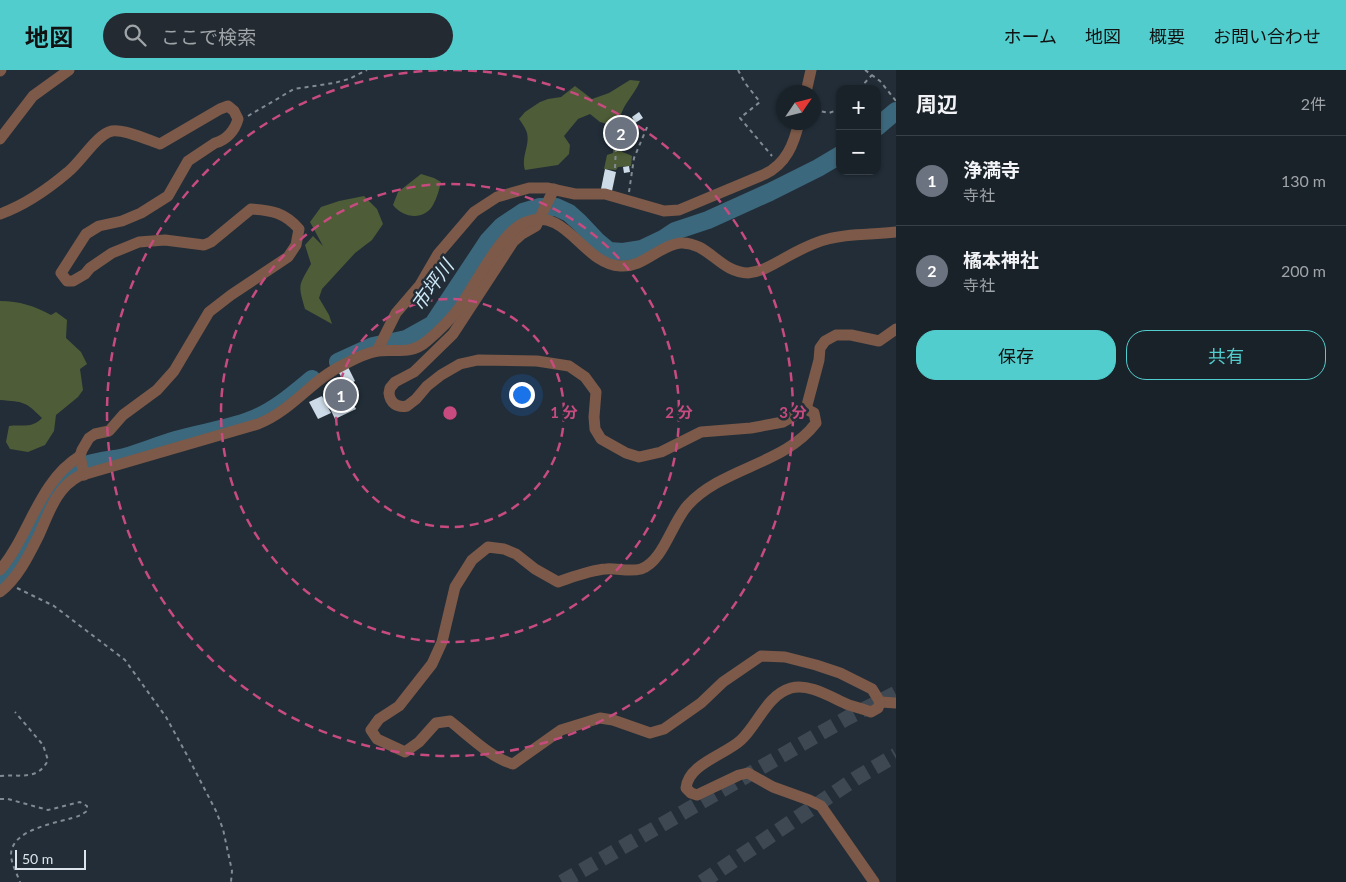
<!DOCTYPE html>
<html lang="ja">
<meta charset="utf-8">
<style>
body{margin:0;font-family:Lato,"Noto Sans JP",sans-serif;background:#232a31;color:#f1f3f6}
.controls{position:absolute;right:15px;top:15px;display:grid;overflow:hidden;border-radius:10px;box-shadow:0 1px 4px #0004}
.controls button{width:45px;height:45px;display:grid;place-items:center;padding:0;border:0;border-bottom:1px solid #383f46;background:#1a2229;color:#f1f3f6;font:25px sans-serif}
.compass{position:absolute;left:776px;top:15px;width:45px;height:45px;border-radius:50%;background:#1a2229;box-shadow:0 1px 4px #0004;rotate:55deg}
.scale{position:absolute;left:15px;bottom:12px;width:71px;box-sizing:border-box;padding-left:5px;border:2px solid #dce3ea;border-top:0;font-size:14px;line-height:18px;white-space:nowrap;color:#dce3ea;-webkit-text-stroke:4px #222d37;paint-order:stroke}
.you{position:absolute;left:521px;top:324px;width:18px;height:18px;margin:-12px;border:4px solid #fff;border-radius:50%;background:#1a73e8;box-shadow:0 0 0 8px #1a73e833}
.badge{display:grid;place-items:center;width:32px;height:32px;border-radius:50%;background:#52cdcd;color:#fff;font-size:16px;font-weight:700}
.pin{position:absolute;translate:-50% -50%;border:2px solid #fff;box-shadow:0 1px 5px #0006}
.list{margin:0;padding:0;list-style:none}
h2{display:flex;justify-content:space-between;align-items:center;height:65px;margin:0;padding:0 20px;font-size:21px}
h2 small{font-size:16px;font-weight:400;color:#9fa4a8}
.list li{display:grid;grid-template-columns:32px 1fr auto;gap:15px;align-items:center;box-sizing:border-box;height:90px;padding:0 20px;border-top:1px solid #383f46}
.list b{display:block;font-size:19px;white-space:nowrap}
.list p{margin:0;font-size:16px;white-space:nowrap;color:#9fa4a8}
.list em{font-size:16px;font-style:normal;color:#9fa4a8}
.actions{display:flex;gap:10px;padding:15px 20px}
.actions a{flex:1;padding:11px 0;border:1px solid #52cdcd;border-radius:20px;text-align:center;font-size:18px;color:#52cdcd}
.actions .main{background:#52cdcd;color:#111}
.icon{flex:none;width:28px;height:28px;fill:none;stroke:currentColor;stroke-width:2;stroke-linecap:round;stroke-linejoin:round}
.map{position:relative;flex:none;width:896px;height:812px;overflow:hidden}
header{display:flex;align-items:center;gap:30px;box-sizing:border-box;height:70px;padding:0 25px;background:#52cdcd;color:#111}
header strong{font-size:24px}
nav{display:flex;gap:28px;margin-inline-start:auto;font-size:18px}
.search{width:350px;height:45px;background:#232a31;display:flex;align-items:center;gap:12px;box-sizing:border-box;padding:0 18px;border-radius:28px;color:#9fa4a8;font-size:19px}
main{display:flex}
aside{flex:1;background:#1a2229}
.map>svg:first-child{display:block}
</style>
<header>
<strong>地図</strong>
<div class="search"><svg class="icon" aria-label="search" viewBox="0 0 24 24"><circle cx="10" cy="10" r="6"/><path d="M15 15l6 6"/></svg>ここで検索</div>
<nav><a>ホーム</a><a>地図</a><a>概要</a><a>お問い合わせ</a></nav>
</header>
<main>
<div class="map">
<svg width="896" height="812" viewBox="0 0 896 812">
<rect width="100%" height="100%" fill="#222d37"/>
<g fill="#4e5c37">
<path d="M630,10L640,11C634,26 624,32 620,48L607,54L600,52L590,44L578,49L564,66L570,75L569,84L558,95L525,100C521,86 530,76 527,63C526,59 522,53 519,49L525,42L540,32L548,29L561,27L575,16L592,29L609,23Z"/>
<path d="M613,73H618C622,85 623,81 632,86L631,96L618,97L616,100L604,99L607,85L613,83Z"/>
<path d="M421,104L434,108L441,112C439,120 437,128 433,135C424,151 403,148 393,135L398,122Z"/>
<path d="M364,126L377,139L383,154L372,170L355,183L322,219L319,228L329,245L332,254L305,239C298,214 298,217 311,194L305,175L313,166L323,176L310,152L321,137L339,131Z"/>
<path d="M0,231C20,231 34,236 51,245L56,242L67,250L66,268L81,282L87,294L80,299L83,320L78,327L56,345L54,361L45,375L28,382L10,379L6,372L9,356C22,354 32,359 42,348C25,331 24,332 0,330Z"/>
</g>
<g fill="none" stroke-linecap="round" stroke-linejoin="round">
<g stroke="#3c687d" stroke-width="18">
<polyline points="877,57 896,41"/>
<polyline points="338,292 373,276 406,269 433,254 488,171 502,156 523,142 540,137 556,137 569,143 579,152 596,170 609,181 623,182 642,179 663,169 675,161 708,150 770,122 818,98 840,85"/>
<path d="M0,512C31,487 36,423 71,402C87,391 107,391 125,387C142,382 159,375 176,370C202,362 231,359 256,348C277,339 295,323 312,309"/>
</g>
</g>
<g fill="#cddbe8">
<polygon points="639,42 643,48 635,53 632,47"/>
<polygon points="628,48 633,56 626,60 621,53"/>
<polygon points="620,54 625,62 620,66 615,58"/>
<polygon points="633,58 638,64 634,67 629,60"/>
<polygon points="629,61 633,68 627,71 623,65"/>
<polygon points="629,96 630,102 624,103 623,97"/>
<polygon points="605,99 616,102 612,121 601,119"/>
<polygon points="348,297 355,311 346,316 338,301"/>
<polygon points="338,317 339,321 345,318 356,339 335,349 325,328 331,325 329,321"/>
<polygon points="322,326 331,343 318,349 309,332"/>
</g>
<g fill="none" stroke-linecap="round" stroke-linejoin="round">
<g stroke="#3e4852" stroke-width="15" stroke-dasharray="15 8" stroke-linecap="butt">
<polyline points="562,812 847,648 896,623"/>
<polyline points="702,812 858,707 896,685"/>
</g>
<g stroke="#828b93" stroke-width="2" stroke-dasharray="4 4" stroke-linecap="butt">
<polyline points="738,0 745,13 760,32 740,48 772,86"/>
<polyline points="865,0 880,11 896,31"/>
<polyline points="859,19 872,5"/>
<polyline points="814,40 829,43 840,39"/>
<polyline points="248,46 294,19 334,13 349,9 367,0"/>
<polyline points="615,98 616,76"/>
<polyline points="629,122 634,88 648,55"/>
<polyline points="17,518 54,536 125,590 166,647 188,687 216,741 223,759 232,801 231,812"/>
<path d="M0,706C20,704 38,711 48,690L43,675L15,642"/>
<path d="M0,729H8L48,740L80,732L87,736V741L81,745C62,753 10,757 11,786C12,795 17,804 20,812"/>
</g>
<g stroke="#7c5948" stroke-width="11">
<polyline points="0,1 1,0"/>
<polyline points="806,22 811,0"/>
<polyline points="0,69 33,26 69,0"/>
<path d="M554,119L536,156L522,164L513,172L453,264L414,302L395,312L390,318L389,323C390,333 397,338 407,336L416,329L427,316L441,305L460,294L478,290L537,291L569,296L585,307L596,322L594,347L595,359L601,369L626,383L639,387L661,382L701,362L751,358L783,352L806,339L819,290L820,278L825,271L836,265H851L879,271L896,259"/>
<path d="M0,144C25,135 48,119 68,102C81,92 97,64 112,61C124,59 148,70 160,74L220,39L228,36L234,41L238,49C235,60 227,70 215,73L188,91L168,126L141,143L122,151L99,156L86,164L61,203L67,211H73L85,204L90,198L112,183L139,172L165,170L204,175L211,172L251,139C272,140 285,143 299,159L296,175L288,187L231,225L209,242L174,301L157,320L123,345L109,361L95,364L89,368L82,380L80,386L84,405"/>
<path d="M377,281L396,243L420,215L438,184L474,142L497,127L529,118H547L575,124H605L664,141L679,140L765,104C786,94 794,74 799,52"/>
<path d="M806,339L814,343L816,353C784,395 723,397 688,435C672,452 663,492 641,499C629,502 617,498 606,499C590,500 573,507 558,512L535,499L516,484L504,479L488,477L472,490L455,517L442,572L432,594L399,636L379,649L371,660L377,669L405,682L419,672L436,653L450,651C468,665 491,688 513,694L561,660L600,648L613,650L650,663L664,659L701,633L723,612L761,586L785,587L816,595L840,603L872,619L880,632"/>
<path d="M0,500C30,465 38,412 80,386"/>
<path d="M0,522C18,508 29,485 39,465C49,443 56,418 79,406L258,354C293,340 312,309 345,294C354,289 367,283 377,281C396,279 411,285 427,271C439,261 450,250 459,238C475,216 501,161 526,152C566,136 583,194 620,196C643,198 658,176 680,173C708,171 720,203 748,203C761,202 772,195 783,189C797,181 812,173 828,169C850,163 873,165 896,162"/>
<polyline points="880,632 896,633"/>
<path d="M874,812L821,736L809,730L773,717L748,703L739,705L697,725L691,723L686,718C688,694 725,685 741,670C758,654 767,625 791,618C810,613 832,628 849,635C856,637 863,639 871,642L878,638L880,632"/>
</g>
</g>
<g fill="none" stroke="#c84b7f" stroke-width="2.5" stroke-dasharray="9 6">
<circle cx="450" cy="343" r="114"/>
<circle cx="450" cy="343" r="229"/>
<path d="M453 0A343 343 0 1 1 447 0"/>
</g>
<g text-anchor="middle" stroke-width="5" stroke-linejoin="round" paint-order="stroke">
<g font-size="19" font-style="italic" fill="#cdeaf8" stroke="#222d37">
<text transform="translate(432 215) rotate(-54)" y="7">市坪川</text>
</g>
</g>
<circle cx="450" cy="343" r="8" fill="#c84b7f" stroke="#222d37" stroke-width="2.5"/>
<g font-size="15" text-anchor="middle" font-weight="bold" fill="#c84b7f" stroke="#222d37" stroke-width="5" stroke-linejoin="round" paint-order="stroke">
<text x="564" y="348">1 分</text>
<text x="679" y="348">2 分</text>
<text x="793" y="348">3 分</text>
</g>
</svg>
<div class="controls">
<button>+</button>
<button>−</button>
</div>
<svg class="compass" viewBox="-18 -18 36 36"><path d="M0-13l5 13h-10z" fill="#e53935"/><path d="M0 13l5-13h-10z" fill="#9fa4a8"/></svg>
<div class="scale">50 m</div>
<div class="you"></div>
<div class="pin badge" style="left:341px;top:325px;background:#6b7280">1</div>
<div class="pin badge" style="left:621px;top:63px;background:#6b7280">2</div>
</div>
<aside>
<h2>周辺<small>2件</small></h2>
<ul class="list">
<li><span class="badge" style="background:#6b7280">1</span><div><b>浄満寺</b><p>寺社</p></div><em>130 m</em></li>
<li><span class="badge" style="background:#6b7280">2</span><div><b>橘本神社</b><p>寺社</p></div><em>200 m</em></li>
</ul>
<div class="actions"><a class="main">保存</a><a>共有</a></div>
</aside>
</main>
